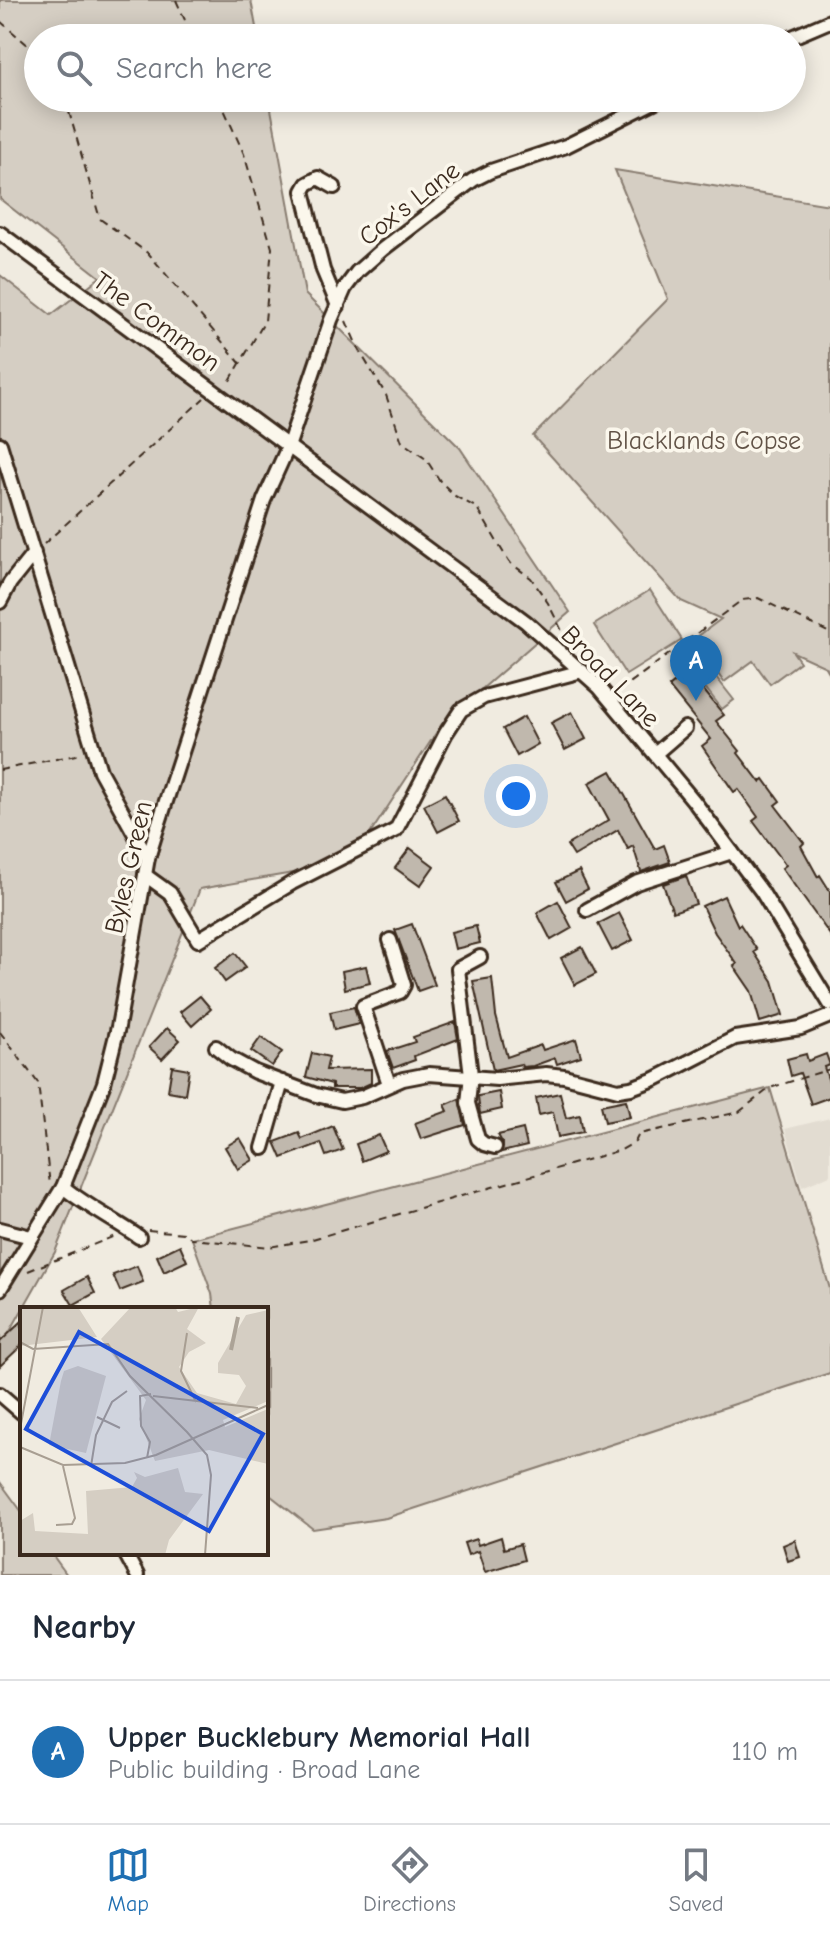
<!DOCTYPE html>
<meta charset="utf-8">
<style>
body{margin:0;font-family:"Comic Neue",sans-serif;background:#f2f2f3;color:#1f2937}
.you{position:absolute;left:516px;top:796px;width:28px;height:28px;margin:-20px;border:6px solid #fff;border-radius:50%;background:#1a73e8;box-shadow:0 0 0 12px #1a73e833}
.badge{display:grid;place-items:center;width:52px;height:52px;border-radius:50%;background:#1f6fb2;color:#fff;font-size:26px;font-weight:700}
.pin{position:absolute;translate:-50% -66px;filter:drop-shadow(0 2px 4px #0008)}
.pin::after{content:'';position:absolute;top:42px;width:28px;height:24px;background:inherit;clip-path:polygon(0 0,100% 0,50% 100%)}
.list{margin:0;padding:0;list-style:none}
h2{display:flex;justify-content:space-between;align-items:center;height:104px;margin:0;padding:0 32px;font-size:34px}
h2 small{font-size:26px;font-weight:400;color:#747a83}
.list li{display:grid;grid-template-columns:52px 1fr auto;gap:24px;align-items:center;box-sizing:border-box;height:144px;padding:0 32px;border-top:2px solid #e0e1e3}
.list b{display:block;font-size:30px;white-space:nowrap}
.list p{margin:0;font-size:26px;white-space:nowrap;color:#747a83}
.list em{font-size:26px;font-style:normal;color:#747a83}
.icon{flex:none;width:44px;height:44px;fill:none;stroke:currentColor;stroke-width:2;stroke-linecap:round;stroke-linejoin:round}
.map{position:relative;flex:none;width:830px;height:1575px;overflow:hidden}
.search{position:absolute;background:#fff;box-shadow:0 4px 20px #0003;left:24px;right:24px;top:24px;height:88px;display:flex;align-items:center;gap:20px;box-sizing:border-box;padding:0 28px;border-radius:44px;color:#747a83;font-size:30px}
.sheet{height:248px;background:#fff}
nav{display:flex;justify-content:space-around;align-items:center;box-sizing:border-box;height:112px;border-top:2px solid #e0e1e3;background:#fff;font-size:22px;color:#747a83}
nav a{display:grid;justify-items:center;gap:4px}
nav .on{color:#1f6fb2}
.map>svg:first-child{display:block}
</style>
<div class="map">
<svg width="830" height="1575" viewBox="0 0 830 1575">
<rect width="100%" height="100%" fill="#f0ebe0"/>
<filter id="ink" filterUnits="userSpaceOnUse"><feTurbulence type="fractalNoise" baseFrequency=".0125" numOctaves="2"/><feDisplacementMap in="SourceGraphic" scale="16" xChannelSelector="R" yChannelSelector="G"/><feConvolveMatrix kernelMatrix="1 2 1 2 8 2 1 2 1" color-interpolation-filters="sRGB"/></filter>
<g filter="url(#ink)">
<polygon fill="#e2dcd1" points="830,1118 830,1175 802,1187 785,1129"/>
<g fill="#d5cec3" stroke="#887c70" stroke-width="2">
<polygon points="0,0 251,0 258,38 38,38 38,98 269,98 305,294 460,448 570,612 442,724 351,863 200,889 55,1252 0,1349 0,275 51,315 100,277 0,199"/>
<polygon points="615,170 830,205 830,674 826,667 793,652 800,662 770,684 753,661 724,682 693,640 721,619 681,601 533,436 668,299"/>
<polygon points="650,590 682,640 626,675 594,625"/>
<polygon points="716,677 734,700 722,709 704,686"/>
<polygon points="770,1088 830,1289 830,1373 386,1518 313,1529 266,1492 266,1309 214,1309 212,1294 192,1239"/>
<polygon points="0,1482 22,1512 22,1553 51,1553 67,1575 0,1575"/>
</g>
<g fill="#c0b8ad" stroke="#3b2a1e" stroke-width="2">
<polygon points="688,671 724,715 716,721 740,751 738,753 760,782 764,779 780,801 775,805 804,843 801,846 818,877 820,875 830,891 830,935 782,868 786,865 753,821 758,817 738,789 734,792 702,746 711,739 669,687"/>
<polygon points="572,712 586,739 565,750 551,723"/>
<polygon points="524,717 538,744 517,756 503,729"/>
<polygon points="611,771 655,849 664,845 670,862 641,872 633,846 628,849 618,830 574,856 567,845 609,820 589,783"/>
<polygon points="445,794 459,821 438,832 424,805"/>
<polygon points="410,848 434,866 420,886 395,868"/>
<polygon points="579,871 588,889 566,901 556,882"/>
<polygon points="686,876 696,904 673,912 663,884"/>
<polygon points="724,896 738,926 740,924 757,950 754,952 773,981 783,1015 760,1022 751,991 734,966 737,964 715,933 702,906"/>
<polygon points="558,901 572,928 551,940 537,913"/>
<polygon points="619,913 633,940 612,951 598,924"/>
<polygon points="412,924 435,985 418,991 395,930"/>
<polygon points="476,926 480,943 455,949 451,932"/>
<polygon points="582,947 596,974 575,985 561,958"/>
<polygon points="235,953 246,967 225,982 215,968"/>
<polygon points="366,966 370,983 345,989 342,971"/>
<polygon points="492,978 496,1016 507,1057 541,1045 543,1050 576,1039 581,1056 557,1064 555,1058 533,1066 522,1067 521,1064 493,1070 473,981"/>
<polygon points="200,996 211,1009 192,1026 180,1012"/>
<polygon points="354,1007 359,1024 334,1030 330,1012"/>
<polygon points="455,1022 458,1039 414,1056 415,1060 393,1068 387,1051 415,1042 413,1037"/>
<polygon points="167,1028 180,1040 162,1059 149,1047"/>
<polygon points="261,1037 282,1052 272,1066 251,1051"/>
<polygon points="312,1053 329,1057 326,1070 371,1069 371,1083 360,1088 332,1088 332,1084 306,1077"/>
<polygon points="806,1054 808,1061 826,1054 830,1065 824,1067 830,1085 830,1097 811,1104 800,1073 791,1076 787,1059"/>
<polygon points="172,1066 189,1069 185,1094 168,1091"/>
<polygon points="499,1092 502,1109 480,1114 478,1096"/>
<polygon points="560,1093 566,1118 580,1115 583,1132 558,1137 553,1112 539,1115 536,1098"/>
<polygon points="459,1099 465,1125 421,1139 415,1123 448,1111 445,1105"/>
<polygon points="626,1100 630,1117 605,1122 601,1105"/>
<polygon points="333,1126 343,1150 326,1156 321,1143 282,1158 275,1142 299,1133 302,1139"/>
<polygon points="523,1129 527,1146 502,1152 503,1144 498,1135"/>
<polygon points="379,1135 386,1151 362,1161 356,1144"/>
<polygon points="240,1138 253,1160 238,1169 225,1147"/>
<polygon points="180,1245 187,1261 164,1272 157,1256"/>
<polygon points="137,1266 143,1282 120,1291 113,1275"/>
<polygon points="87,1277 95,1293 73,1305 64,1290"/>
<polygon points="22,1321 22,1345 0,1366 0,1342"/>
<polygon points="501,1537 504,1549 520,1544 524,1560 485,1572 478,1551 468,1555 464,1543 476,1539 478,1545"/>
<polygon points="795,1540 800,1557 788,1561 783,1545"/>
</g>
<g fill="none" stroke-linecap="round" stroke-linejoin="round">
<g stroke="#3b2a1e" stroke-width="18">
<g id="minor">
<polyline points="790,38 830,21"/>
<polyline points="334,187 318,178 307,184 303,191 323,270 338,306"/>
<polyline points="0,233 526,622 599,687 693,800 762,892 830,1004"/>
<polyline points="0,444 100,771 148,858"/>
<polyline points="0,602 10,583 34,553"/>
<polyline points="655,754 685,728"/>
<polyline points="145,875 170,893 198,940 292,883 396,830 446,733 461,710 484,697 582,671"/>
<polyline points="587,910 636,883 732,852"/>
<polyline points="480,957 458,969 471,1075 468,1103 478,1139 484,1144 495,1147"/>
<polyline points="216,1047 231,1059 255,1072 316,1095 342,1101 362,1097 403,1079 429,1074 497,1079 546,1074 564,1076 618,1090 631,1088 655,1079 735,1038 801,1028 830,1016"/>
<polyline points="389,1084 363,1006 400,992 404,985 390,940"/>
<polyline points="263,1148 282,1082"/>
<path d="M63,1187C88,1207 113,1219 139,1237"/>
<polyline points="0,1229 31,1237"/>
<polyline points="0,1289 63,1187 104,1083 118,1027 148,858 156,832 264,500 288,447 331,320 345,288 357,272 383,249 473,180 491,171 566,146 662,98"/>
<polyline points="0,1394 22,1413"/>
<polyline points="125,1553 137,1575"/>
</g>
</g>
<g stroke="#3b2a1e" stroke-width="2" stroke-dasharray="8 6" stroke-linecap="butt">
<polyline points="176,0 193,38"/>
<polyline points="0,21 38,54"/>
<polyline points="65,98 100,219 149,254 240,363"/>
<polyline points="219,98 244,154 272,248 265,321 228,384"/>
<polyline points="346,321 359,350 386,395 402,442 426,459 440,481 455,496 477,508 509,562 531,578 548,603 566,639"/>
<polyline points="44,544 204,398"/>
<polyline points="619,691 742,600 758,598 830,633"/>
<polyline points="0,770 81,754"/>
<polyline points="0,1032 38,1083 50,1185"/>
<polyline points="148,1230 185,1233 192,1239 269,1247 309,1240 621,1150 635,1142 639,1134 739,1112 770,1088 830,1069"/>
<polyline points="28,1271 115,1236"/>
</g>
<use href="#minor" stroke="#fbf7ec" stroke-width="12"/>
</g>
</g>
<g text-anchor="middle" stroke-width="7" stroke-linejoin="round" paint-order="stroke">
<g font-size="26" fill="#3b2a1e" stroke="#fbf7ec">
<text transform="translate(409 203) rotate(-38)" y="9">Cox's Lane</text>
<text transform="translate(157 321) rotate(36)" y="9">The Common</text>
<text transform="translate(611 676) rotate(46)" y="9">Broad Lane</text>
<text transform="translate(128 867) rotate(-77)" y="9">Byles Green</text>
</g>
<g font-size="26" fill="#625347" stroke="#fbf7ec">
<text x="704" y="449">Blacklands Copse</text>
</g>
</g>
<g transform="translate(20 1307)">
<rect width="248" height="248" fill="#f0ebe0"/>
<path d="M0,0H58L77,30L0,39ZM111,0H155L158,5L179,0L167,22L186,36L169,45L159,60L177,86L216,97L226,79L219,68L198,66V56L226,8L248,3V94L203,113L205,120L248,102V157L189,143L135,154L119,112L126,93L81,32ZM58,59L86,69L66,146L29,138L41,74L44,64ZM158,161L165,185L183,187L149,233L145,248H0V214L13,206L15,224L68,227L66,184L112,180L117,171L114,165L125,170Z" fill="#d5cec3"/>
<path fill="none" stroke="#aca397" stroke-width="4" d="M211,43L218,10"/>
<path fill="none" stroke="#a89e92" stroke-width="2" d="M167,26L161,64L176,95M0,35L13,42L88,37L110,69L167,125L187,148L191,168L185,248M133,89L238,101M77,110L100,121M0,122L23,0M0,140L43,158L105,156L136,148L248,98M127,151L130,135L121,119L120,89L131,87M71,159L76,128L92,95L107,84M36,218L52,217L55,211L43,159"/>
<path fill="#1d4ed8" fill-opacity="0.15" stroke="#1d4ed8" stroke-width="4" d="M59,25L243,127L189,224L6,122Z"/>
<rect width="248" height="248" fill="none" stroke="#3b2a1e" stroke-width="4"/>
</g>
</svg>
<div class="you"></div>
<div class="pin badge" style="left:696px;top:701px">A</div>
<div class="search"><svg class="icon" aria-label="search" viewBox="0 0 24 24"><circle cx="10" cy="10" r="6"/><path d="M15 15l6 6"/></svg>Search here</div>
</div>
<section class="sheet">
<h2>Nearby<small></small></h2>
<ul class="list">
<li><span class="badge">A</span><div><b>Upper Bucklebury Memorial Hall</b><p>Public building · Broad Lane</p></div><em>110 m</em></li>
</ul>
</section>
<nav>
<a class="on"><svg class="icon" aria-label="map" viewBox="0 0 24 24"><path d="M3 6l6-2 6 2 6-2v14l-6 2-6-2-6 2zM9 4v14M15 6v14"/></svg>Map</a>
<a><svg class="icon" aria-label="directions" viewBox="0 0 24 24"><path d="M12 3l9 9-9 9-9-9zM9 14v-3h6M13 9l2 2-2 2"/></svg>Directions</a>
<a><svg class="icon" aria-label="saved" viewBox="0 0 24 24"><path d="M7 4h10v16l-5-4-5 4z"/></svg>Saved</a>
</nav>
